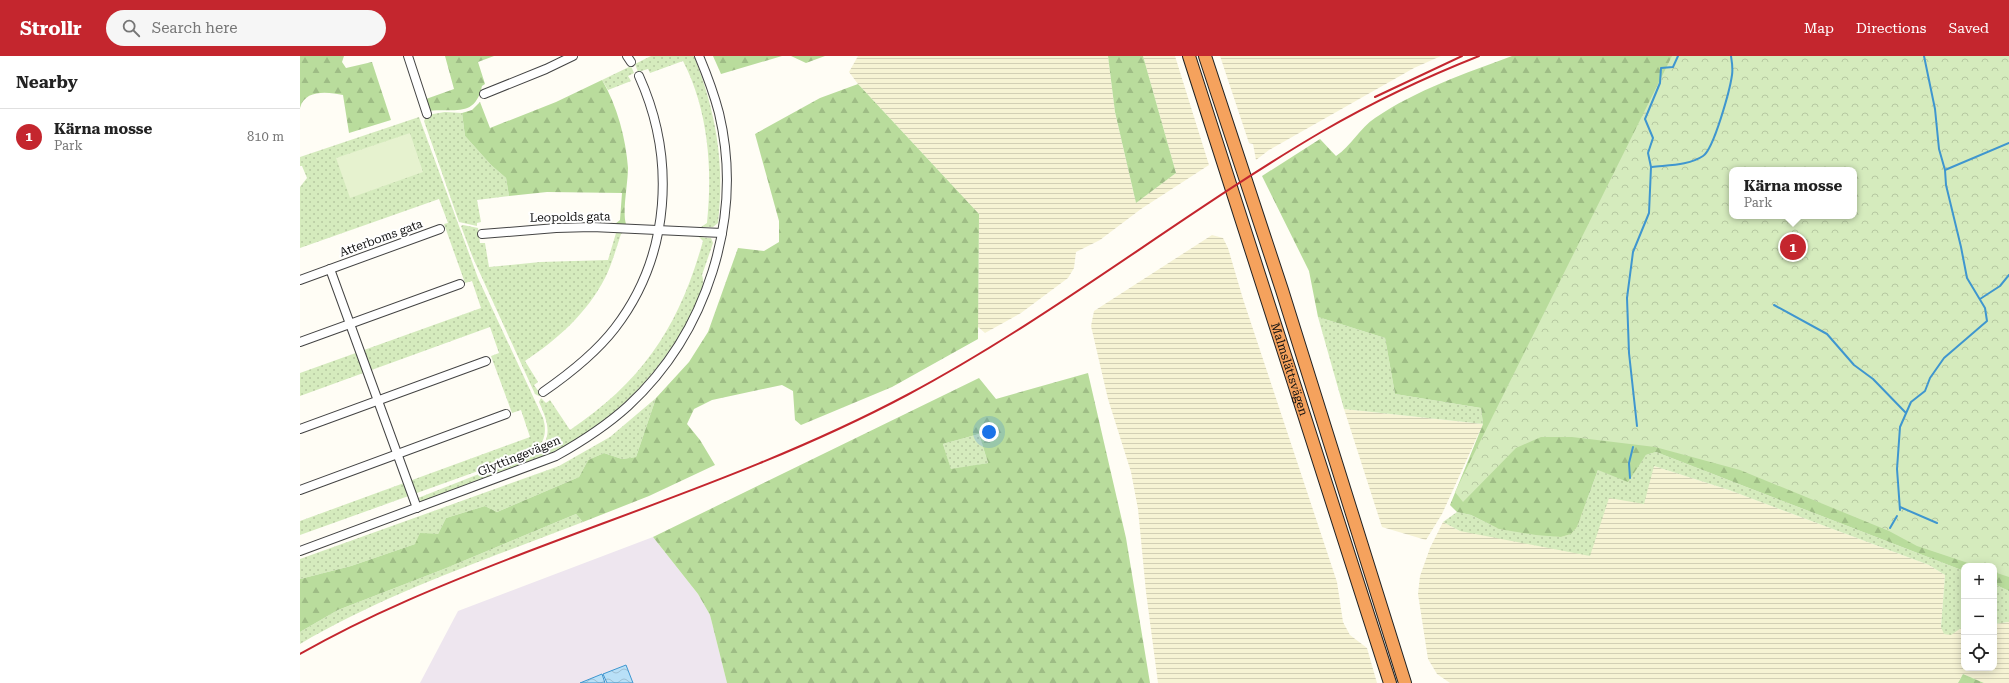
<!DOCTYPE html>
<meta charset="utf-8">
<style>
body{margin:0;font-family:"Roboto Serif",serif;background:#f6f6f6;color:#222}
.controls{position:absolute;right:12px;bottom:12px;display:grid;overflow:hidden;border-radius:8px;box-shadow:0 2px 10px #0003}
.controls button{width:36px;height:36px;display:grid;place-items:center;padding:0;border:0;border-bottom:1px solid #e0e0e0;background:#fff;color:#222;font:20px sans-serif}
.you{position:absolute;left:689px;top:376px;width:14px;height:14px;margin:-10px;border:3px solid #fff;border-radius:50%;background:#1a73e8;box-shadow:0 0 0 6px #1a73e833}
.badge{display:grid;place-items:center;width:26px;height:26px;border-radius:50%;background:#c4262e;color:#fff;font-size:13px;font-weight:700}
.pin{position:absolute;translate:-50% -50%;border:2px solid #fff;box-shadow:0 1px 4px #0006}
.popup{position:absolute;left:1429px;top:111px;width:128px;height:52px;box-sizing:border-box;display:grid;place-content:center;border-radius:8px;background:#fff;filter:drop-shadow(0 1px 3px #0005);font-size:13px;white-space:nowrap;color:#767676}
.popup b{font-size:15px;color:#222}
.popup::after{content:'';position:absolute;left:50%;top:100%;margin-left:-8px;border:8px solid transparent;border-top-color:#fff}
.list{margin:0;padding:0;list-style:none}
h2{display:flex;justify-content:space-between;align-items:center;height:52px;margin:0;padding:0 16px;font-size:17px}
h2 small{font-size:13px;font-weight:400;color:#767676}
.list li{display:grid;grid-template-columns:26px 1fr auto;gap:12px;align-items:center;box-sizing:border-box;height:56px;padding:0 16px;border-top:1px solid #e0e0e0}
.list b{display:block;font-size:15px;white-space:nowrap}
.list p{margin:0;font-size:13px;white-space:nowrap;color:#767676}
.list em{font-size:13px;font-style:normal;color:#767676}
.icon{flex:none;width:22px;height:22px;fill:none;stroke:currentColor;stroke-width:2;stroke-linecap:round;stroke-linejoin:round}
.map{position:relative;flex:none;width:1709px;height:627px;overflow:hidden}
header{display:flex;align-items:center;gap:24px;box-sizing:border-box;height:56px;padding:0 20px;background:#c4262e;color:#fff}
header strong{font-size:19px}
nav{display:flex;gap:22px;margin-inline-start:auto;font-size:14px}
.search{width:280px;height:36px;background:#f6f6f6;display:flex;align-items:center;gap:10px;box-sizing:border-box;padding:0 14px;border-radius:22px;color:#767676;font-size:15px}
main{display:flex}
aside{flex:1;background:#fff}
.map>svg:first-child{display:block}
</style>
<header>
<strong>Strollr</strong>
<div class="search"><svg class="icon" aria-label="search" viewBox="0 0 24 24"><circle cx="10" cy="10" r="6"/><path d="M15 15l6 6"/></svg>Search here</div>
<nav><a>Map</a><a>Directions</a><a>Saved</a></nav>
</header>
<main>
<aside>
<h2>Nearby<small></small></h2>
<ul class="list">
<li><span class="badge">1</span><div><b>Kärna mosse</b><p>Park</p></div><em>810 m</em></li>
</ul>
</aside>
<div class="map">
<svg width="1709" height="627" viewBox="0 0 1709 627">
<defs>
<pattern id="farmland-rules" width="6" height="5" patternUnits="userSpaceOnUse"><rect width="6" height="5" fill="#f6f3d4"/><path d="M0 2.5h6" fill="none" stroke="#d2cfb5"/></pattern>
<pattern id="grass-dots" width="8" height="8" patternUnits="userSpaceOnUse"><rect width="8" height="8" fill="#d5ebbd"/><path d="M2 2h.1M6 6h.1" fill="none" stroke="#b6c8a1" stroke-width="1.8" stroke-linecap="round"/></pattern>
<pattern id="forest-firs" width="22" height="20" patternUnits="userSpaceOnUse"><rect width="22" height="20" fill="#b9dc9c"/><path d="M5 1l3.5 6h-7zM16 11l3.5 6h-7z" fill="#9ebc85"/></pattern>
<pattern id="park-crowns" width="20" height="18" patternUnits="userSpaceOnUse"><rect width="20" height="18" fill="#d5ebbd"/><path d="M2 6a3 3 0 1 1 6 0M12 15a3 3 0 1 1 6 0" fill="none" stroke="#b6c8a1"/></pattern>
<pattern id="water-waves" width="16" height="10" patternUnits="userSpaceOnUse"><rect width="16" height="10" fill="#b9e0f7"/><path d="M0 5q4-4 8 0t8 0" fill="none" stroke="#9ebfd3"/></pattern>
</defs>
<rect width="100%" height="100%" fill="#fffdf5"/>
<polygon fill="#eee6ef" points="353,481 398,538 410,559 427,627 120,627 158,555"/>
<g fill="url(#farmland-rules)">
<polygon points="558,0 808,0 815,56 836,147 876,117 843,0 875,0 909,109 841,153 800,184 776,196 774,212 768,222 721,257 685,277 678,271 679,158 558,28 549,16"/>
<polygon points="920,0 1141,0 1114,12 969,94 956,104 953,88 949,87"/>
<polygon points="912,179 923,182 928,192 943,243 1037,526 1043,566 1050,579 1067,592 1077,627 858,627 846,536 838,453 831,416 808,343 791,270 794,255"/>
<polygon points="1044,353 1183,368 1142,458 1126,484 1082,471"/>
<polygon points="1354,410 1429,434 1629,509 1645,519 1641,571 1664,570 1664,612 1694,612 1694,568 1709,566 1709,627 1684,627 1663,618 1658,627 1150,627 1137,618 1128,603 1118,538 1120,520 1130,492 1143,466 1160,475 1309,442"/>
</g>
<g fill="url(#grass-dots)">
<path d="M351,0H394C416,56 425,107 418,167L413,171H401L407,167C413,113 408,53 383,5L350,17L348,13L338,16L335,8Z"/>
<polygon points="331,10 334,17 328,20 331,25 308,34 302,24"/>
<polygon points="145,56 162,57 165,80 191,109 206,122 209,140 177,144 181,166 177,167 177,170 159,166 124,65 127,59"/>
<path d="M119,61L178,222L243,362C247,375 245,387 234,395L0,479V465L230,381L221,354L212,357L191,300L199,297L190,271L0,340V317L181,252L172,225L165,227L144,168L148,167L139,143L0,192V131L7,122L2,110H0V101Z"/>
<path d="M163,169L178,172L180,187H185L189,211L240,206L308,204L316,177L313,174L325,175L321,178C316,193 312,208 305,222C287,257 258,283 225,305L238,326L234,329L241,339L239,340L235,338L173,202L161,170Z"/>
<path d="M399,181L411,182L413,187L402,219C407,232 393,253 388,264C360,317 315,363 262,392C219,414 169,428 124,445H121L118,442L240,394C253,378 247,364 239,346L241,342L246,347L250,344L270,374C344,324 379,270 403,185Z"/>
<polygon points="1018,261 1085,282 1095,338 1181,352 1183,368 1044,353"/>
<polygon points="356,342 336,401 322,403 304,397 288,404 279,421 197,456 185,450 146,462 138,478 115,488 51,510 0,523 0,503 259,410 310,381"/>
<polygon points="679,378 688,407 651,414 643,388"/>
<polygon points="1356,396 1664,515 1664,570 1651,579 1644,578 1641,571 1645,519 1629,509 1429,434 1354,410 1344,448 1309,442 1290,500 1160,475 1143,466 1157,456 1171,459 1199,473 1261,481 1271,478 1277,471 1298,414 1340,407 1346,399"/>
<path d="M276,458L283,466C188,503 88,536 0,588V576L38,554L144,513Z"/>
<polygon points="1694,528 1709,535 1709,566 1694,568"/>
</g>
<g fill="url(#forest-firs)" fill-rule="evenodd">
<path d="M0,0H44L42,6L46,12L72,6L91,64L49,77L43,39C28,36 5,33 0,52Z"/>
<path d="M145,0H194L178,6L185,28L182,30C175,62 155,52 129,55L126,43L154,33Z"/>
<polygon points="413,0 482,0 421,18"/>
<polygon points="491,0 551,0 525,0 506,7"/>
<polygon points="808,0 843,0 876,117 836,147 815,56"/>
<path d="M1212,0H1608L1432,114L1423,165L1527,205L1709,0V535L1694,528V510H1664V515L1356,396L1346,399L1328,426L1298,414L1277,471L1271,478L1261,481L1236,479L1199,473L1171,459L1157,456L1150,449L1183,368L1181,352L1095,338L1085,282L1018,261L1009,215L962,120L1020,83L1036,100C1051,90 1060,72 1075,62C1116,34 1166,17 1212,0Z"/>
<path d="M302,24C317,49 326,83 328,112C328,127 322,156 326,168H315L320,164L322,137L247,136L209,140L206,122L191,109L165,80L162,57L172,54L180,46L190,72L256,46Z"/>
<polygon points="558,28 679,158 678,283 592,331 501,369 495,364 493,335 482,329 412,344 394,353 387,368 400,384 415,409 349,440 283,466 276,458 144,513 38,554 0,576 0,523 51,510 115,488 120,477 138,478 146,462 185,450 197,456 279,421 288,404 304,397 322,403 336,401 356,342 389,306 408,276 438,192 464,195 479,186 479,165 455,78 520,42"/>
<path d="M788,317L826,482L850,627H427L410,559L398,538L353,481L679,322L696,343ZM679,378L688,407L651,413L643,388Z"/>
<polygon points="1663,618 1684,627 1658,627"/>
</g>
<path fill="url(#park-crowns)" fill-rule="evenodd" d="M1372,0H1709V521L1694,516V510H1677L1617,490L1589,475L1440,414L1355,391L1272,381H1241L1216,392L1163,446L1155,436ZM1432,114H1554V160H1432Z"/>
<polygon fill="#e6f2cf" points="110,77 123,116 50,142 36,102"/>
<g fill="url(#water-waves)" stroke="#3f96cf">
<polygon points="326,609 333,627 307,627 303,618"/>
<polygon points="302,618 305,627 280,627"/>
</g>
<g fill="none" stroke-linecap="round" stroke-linejoin="round">
<g stroke="#3f96cf" stroke-width="2">
<polyline points="1624,0 1635,53 1639,93 1645,114"/>
<path d="M1352,111C1368,109 1390,109 1403,100C1414,93 1430,33 1432,19C1433,13 1432,6 1431,0"/>
<polyline points="1680,243 1700,230 1709,219"/>
<polyline points="1474,249 1527,278 1554,309 1573,323 1606,357"/>
<polyline points="1337,370 1329,297 1327,242 1333,196 1349,157 1351,111 1348,97 1353,82 1345,63 1360,27 1361,12 1373,11 1378,0"/>
<polyline points="1330,422 1329,407 1333,391"/>
<polyline points="1600,451 1637,467"/>
<polyline points="1600,454 1597,413 1600,371 1611,346 1625,335 1630,322 1644,302 1687,265 1685,252 1667,222 1661,191 1646,129 1645,114 1709,87"/>
<polyline points="1590,472 1597,460"/>
</g>
<g stroke="#444" stroke-width="10">
<g id="minor">
<polyline points="108,0 127,58"/>
<polyline points="327,0 331,6"/>
<polyline points="184,38 246,13 273,0"/>
<polyline points="182,178 256,172 292,171 422,177"/>
<polyline points="30,213 117,452"/>
<polyline points="0,224 140,173"/>
<polyline points="0,286 160,228"/>
<path d="M243,336C269,318 295,298 315,272C371,199 376,102 339,20"/>
<polyline points="0,373 186,305"/>
<polyline points="0,434 206,358"/>
<path d="M0,495L256,400C281,386 306,370 328,350C407,277 444,162 419,57C414,38 407,19 399,0"/>
</g>
</g>
<g stroke="#222" stroke-width="14">
<g id="highway">
<path id="s1" d="M889,0L1090,627"/>
<polyline points="905,0 982,234 1105,627"/>
</g>
</g>
<use href="#minor" stroke="#fff" stroke-width="8"/>
<use href="#highway" stroke="#f5a25d" stroke-width="12"/>
<g stroke="#c4262e" stroke-width="2">
<polyline points="1075,41 1162,0"/>
<path d="M0,598C70,558 144,528 219,499C349,449 483,405 607,339C752,262 881,158 1023,75C1073,46 1126,21 1179,0"/>
</g>
</g>
<g text-anchor="middle" stroke-width="4" stroke-linejoin="round" paint-order="stroke">
<g font-size="12" fill="#111" stroke="#fff">
<text transform="translate(270 161) rotate(-1)" y="4">Leopolds gata</text>
<text transform="translate(81 182) rotate(-20)" y="4">Atterboms gata</text>
<text dy="4" stroke="none"><textPath href="#s1" startOffset="329">Malmslättsvägen</textPath></text>
<text transform="translate(219 400) rotate(-22)" y="4">Glyttingevägen</text>
</g>
</g>
</svg>
<div class="controls">
<button>+</button>
<button>−</button>
<button><svg class="icon" aria-label="locate" viewBox="0 0 24 24"><circle cx="12" cy="12" r="6"/><path d="M12 2v4M12 18v4M2 12h4M18 12h4"/></svg></button>
</div>
<div class="you"></div>
<div class="pin badge" style="left:1493px;top:191px">1</div>
<div class="popup"><b>Kärna mosse</b>Park</div>
</div>
</main>
